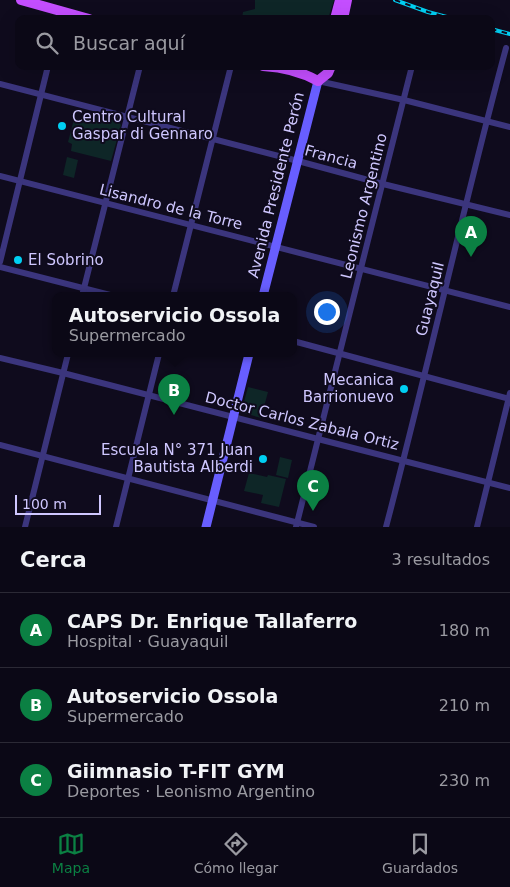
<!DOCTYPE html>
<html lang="es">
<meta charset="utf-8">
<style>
body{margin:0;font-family:"DejaVu Sans",sans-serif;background:#191623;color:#f1f3f6}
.scale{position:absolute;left:15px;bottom:12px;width:86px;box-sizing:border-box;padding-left:5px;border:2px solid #cfc7ff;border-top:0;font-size:14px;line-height:18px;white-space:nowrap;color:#cfc7ff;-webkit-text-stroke:4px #0f0b1d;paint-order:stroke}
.you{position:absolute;left:326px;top:311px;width:18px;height:18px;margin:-12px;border:4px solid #fff;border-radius:50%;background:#1a73e8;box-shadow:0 0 0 8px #1a73e833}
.badge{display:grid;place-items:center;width:32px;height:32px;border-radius:50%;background:#0b8043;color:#fff;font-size:16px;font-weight:700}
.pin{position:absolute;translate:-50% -41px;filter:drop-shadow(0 1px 2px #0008)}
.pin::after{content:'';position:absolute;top:26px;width:18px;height:15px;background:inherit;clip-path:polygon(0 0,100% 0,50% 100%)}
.popup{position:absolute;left:52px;top:292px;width:245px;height:65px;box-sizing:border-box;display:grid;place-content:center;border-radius:10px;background:#0b0816;filter:drop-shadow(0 1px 4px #0005);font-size:16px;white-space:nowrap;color:#9a9aa1}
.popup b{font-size:19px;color:#f1f3f6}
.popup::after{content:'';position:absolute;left:50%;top:100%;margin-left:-10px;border:10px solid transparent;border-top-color:#0b0816}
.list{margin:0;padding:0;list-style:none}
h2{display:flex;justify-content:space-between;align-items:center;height:65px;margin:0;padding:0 20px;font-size:21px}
h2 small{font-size:16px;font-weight:400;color:#9a9aa1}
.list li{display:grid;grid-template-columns:32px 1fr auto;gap:15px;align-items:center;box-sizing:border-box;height:75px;padding:0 20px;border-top:1px solid #2b2935}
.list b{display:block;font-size:19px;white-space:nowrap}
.list p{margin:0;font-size:16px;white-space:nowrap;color:#9a9aa1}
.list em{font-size:16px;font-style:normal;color:#9a9aa1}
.icon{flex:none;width:28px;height:28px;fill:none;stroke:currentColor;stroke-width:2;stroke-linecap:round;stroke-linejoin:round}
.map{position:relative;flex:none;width:510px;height:527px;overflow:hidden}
.search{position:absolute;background:#0b0816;box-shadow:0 5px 20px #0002;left:15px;right:15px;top:15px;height:55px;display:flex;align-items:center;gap:12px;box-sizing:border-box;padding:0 18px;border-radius:10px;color:#9a9aa1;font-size:19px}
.sheet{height:290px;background:#0b0816}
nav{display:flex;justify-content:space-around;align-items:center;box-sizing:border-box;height:70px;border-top:1px solid #2b2935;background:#0b0816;font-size:14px;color:#9a9aa1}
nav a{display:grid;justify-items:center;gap:2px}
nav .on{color:#0b8043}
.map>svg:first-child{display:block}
</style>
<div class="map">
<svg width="510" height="527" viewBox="0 0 510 527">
<rect width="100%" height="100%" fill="#0f0b1d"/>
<g fill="#0e2627">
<polygon points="255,0 334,0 328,19 278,19 258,17 257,19 242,19 243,12 255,9"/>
<polygon points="92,115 118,121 121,125 111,161 71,151 72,144 68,142 74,119 90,121"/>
<polygon points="67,157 78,160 74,178 63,175"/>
<polygon points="248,387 268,392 261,418 244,413 242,409"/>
<polygon points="280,457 292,460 288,478 276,475"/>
<polygon points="249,473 267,477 268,475 286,479 279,507 261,503 263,495 244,491"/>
</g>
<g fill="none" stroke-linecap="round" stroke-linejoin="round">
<g stroke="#3b357d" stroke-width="6">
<polyline points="318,81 404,100 510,127"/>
<polyline points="0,84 298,161 383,184 510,215"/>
<polyline points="0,176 510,307"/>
<polyline points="0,262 48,66"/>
<polyline points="0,267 114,296"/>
<polyline points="82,296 140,66"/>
<polyline points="173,296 231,66"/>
<polyline points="293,341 510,399"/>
<polyline points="0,358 63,373 318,439 510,488"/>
<polyline points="0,445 314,527"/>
<polyline points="25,527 68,354"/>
<polyline points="116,527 159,354"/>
<polyline points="296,527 361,268 412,66"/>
<path d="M386,527C428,368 463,207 506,48"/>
<polyline points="477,527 510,393"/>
</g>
<g stroke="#685eff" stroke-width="9">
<polyline points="263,296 318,81"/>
<polyline points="206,527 249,354"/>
</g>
<g stroke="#c44eff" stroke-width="10">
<polyline points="21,0 89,19"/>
<polyline points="335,19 340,0"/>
<polyline points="343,19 347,0"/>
<path d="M263,66C281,67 302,72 318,81"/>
<polyline points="318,81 328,73 331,66"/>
</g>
<g stroke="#00cff2" stroke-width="4">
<g id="rail">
<polyline points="395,0 428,12 454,19"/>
<polyline points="491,29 510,34"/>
</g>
</g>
<use href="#rail" stroke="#0f0b1d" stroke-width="2" stroke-dasharray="5.5" stroke-linecap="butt"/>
</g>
<g fill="#00cff2" stroke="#0f0b1d" stroke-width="2">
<circle cx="62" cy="126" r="5"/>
<circle cx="18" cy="260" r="5"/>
<circle cx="404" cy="389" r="5"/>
<circle cx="263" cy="459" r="5"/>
</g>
<g text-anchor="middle" stroke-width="4" stroke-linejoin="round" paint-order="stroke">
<g font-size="15" fill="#cfc7ff" stroke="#0f0b1d" text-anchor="start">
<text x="72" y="122">Centro Cultural<tspan x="72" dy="17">Gaspar di Gennaro</tspan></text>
<text x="28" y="265">El Sobrino</text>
<text x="394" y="385" text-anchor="end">Mecanica<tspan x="394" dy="17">Barrionuevo</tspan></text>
<text x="253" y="455" text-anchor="end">Escuela N° 371 Juan<tspan x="253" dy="17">Bautista Alberdi</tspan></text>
</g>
<g font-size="15" fill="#cfc7ff" stroke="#0f0b1d">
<text transform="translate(331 157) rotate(15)" y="5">Francia</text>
<text transform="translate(276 185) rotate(-76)" y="5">Avenida Presidente Perón</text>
<text transform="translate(364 206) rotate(-76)" y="5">Leonismo Argentino</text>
<text transform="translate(171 207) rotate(14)" y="5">Lisandro de la Torre</text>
<text transform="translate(430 299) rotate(-76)" y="5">Guayaquil</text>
<text transform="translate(302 421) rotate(14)" y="5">Doctor Carlos Zabala Ortiz</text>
</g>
</g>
</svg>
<div class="scale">100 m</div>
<div class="you"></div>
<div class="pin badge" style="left:471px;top:257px">A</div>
<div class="pin badge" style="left:174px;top:415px">B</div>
<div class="popup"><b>Autoservicio Ossola</b>Supermercado</div>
<div class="pin badge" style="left:313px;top:511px">C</div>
<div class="search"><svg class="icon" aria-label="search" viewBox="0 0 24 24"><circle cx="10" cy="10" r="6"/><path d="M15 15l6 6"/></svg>Buscar aquí</div>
</div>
<section class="sheet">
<h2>Cerca<small>3 resultados</small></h2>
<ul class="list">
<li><span class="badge">A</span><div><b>CAPS Dr. Enrique Tallaferro</b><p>Hospital · Guayaquil</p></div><em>180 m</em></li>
<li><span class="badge">B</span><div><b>Autoservicio Ossola</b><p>Supermercado</p></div><em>210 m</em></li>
<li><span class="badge">C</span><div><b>Giimnasio T-FIT GYM</b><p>Deportes · Leonismo Argentino</p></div><em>230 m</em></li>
</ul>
</section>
<nav>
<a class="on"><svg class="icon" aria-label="map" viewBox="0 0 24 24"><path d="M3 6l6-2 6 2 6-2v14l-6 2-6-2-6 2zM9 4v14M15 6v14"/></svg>Mapa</a>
<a><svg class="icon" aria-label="directions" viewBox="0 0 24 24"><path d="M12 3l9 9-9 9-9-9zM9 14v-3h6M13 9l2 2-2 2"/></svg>Cómo llegar</a>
<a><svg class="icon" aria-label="saved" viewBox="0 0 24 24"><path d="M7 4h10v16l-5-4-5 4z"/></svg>Guardados</a>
</nav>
